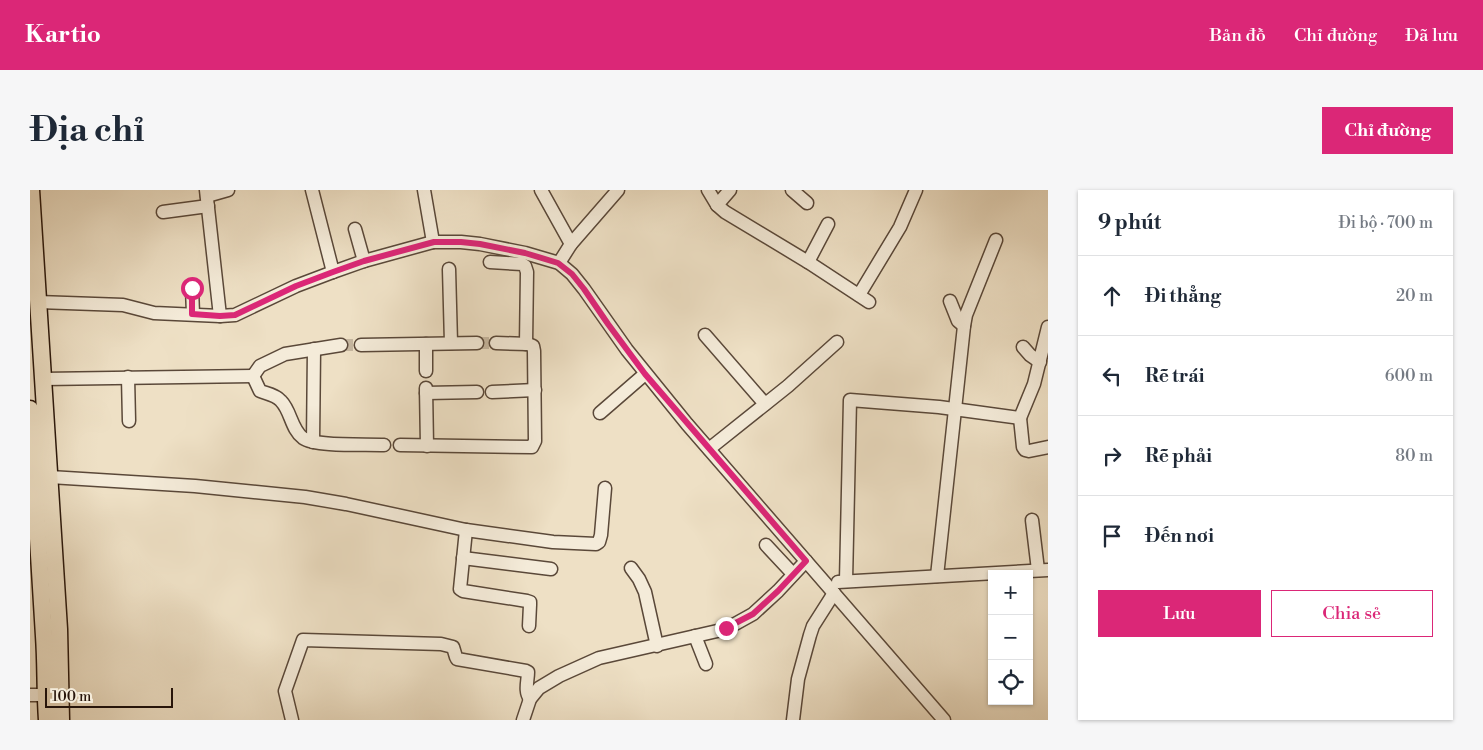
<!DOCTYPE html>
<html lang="vi">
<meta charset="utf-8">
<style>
body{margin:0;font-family:"Libre Bodoni",serif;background:#f6f6f7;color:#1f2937}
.controls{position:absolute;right:15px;bottom:15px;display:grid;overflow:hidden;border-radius:0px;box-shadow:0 1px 4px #0004}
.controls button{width:45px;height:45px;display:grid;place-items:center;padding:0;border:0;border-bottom:1px solid #e0e1e3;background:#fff;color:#1f2937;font:25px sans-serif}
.scale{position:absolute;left:15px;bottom:12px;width:128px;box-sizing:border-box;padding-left:5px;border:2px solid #28150a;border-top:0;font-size:14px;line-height:18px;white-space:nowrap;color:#28150a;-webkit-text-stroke:4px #f4ebd9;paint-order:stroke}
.stop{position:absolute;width:15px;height:15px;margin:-11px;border:4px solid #db2777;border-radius:50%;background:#fff}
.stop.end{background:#db2777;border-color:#fff;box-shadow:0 1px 5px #0008}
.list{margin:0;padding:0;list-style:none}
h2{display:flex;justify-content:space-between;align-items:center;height:65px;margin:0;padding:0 20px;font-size:21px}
h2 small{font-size:16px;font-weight:400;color:#747a83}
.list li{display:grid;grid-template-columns:32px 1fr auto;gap:15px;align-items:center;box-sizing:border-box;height:80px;padding:0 20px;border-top:1px solid #e0e1e3}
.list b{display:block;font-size:19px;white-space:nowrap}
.list em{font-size:16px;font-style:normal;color:#747a83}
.actions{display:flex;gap:10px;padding:15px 20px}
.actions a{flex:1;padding:11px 0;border:1px solid #db2777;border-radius:0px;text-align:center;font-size:18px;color:#db2777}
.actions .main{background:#db2777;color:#fff}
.icon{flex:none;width:28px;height:28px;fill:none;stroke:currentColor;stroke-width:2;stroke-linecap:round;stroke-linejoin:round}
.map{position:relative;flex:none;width:1018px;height:530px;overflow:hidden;border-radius:0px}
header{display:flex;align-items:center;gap:30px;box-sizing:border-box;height:70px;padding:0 25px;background:#db2777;color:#fff}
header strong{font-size:24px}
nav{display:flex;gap:28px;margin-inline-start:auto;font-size:18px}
.intro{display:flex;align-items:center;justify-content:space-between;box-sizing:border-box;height:120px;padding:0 30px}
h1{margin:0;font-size:35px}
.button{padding:12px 22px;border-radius:0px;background:#db2777;color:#fff;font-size:18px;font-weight:700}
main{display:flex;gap:30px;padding:0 30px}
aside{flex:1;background:#fff;border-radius:0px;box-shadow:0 1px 4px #0004}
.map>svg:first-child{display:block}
</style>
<header>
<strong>Kartio</strong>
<nav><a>Bản đồ</a><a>Chỉ đường</a><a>Đã lưu</a></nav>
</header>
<div class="intro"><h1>Địa chỉ</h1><a class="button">Chỉ đường</a></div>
<main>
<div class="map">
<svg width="1018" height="530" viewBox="0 0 1018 530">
<rect width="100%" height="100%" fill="#eee0c5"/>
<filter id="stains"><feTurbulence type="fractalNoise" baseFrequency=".004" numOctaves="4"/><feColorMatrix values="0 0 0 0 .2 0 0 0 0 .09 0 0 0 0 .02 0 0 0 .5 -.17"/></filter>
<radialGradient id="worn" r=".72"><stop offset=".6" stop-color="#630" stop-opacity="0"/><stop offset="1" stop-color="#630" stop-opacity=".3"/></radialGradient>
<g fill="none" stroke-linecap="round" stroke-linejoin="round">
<g stroke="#c6b7a0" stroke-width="12" stroke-dasharray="12 6" stroke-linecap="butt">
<polyline points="447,153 466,153"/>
<polyline points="311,155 331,155"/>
</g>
<g stroke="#5a4839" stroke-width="15">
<g id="minor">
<polyline points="176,0 190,126"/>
<polyline points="282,0 303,82"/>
<polyline points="394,0 403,52"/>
<polyline points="511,0 541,54"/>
<polyline points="678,0 687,15 695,22 778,72 839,112"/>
<polyline points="762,0 777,13"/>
<polyline points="177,6 198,0"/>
<polyline points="687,15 700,0"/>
<polyline points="133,22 178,16"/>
<polyline points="325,39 334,71"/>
<polyline points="460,72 492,74 495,76 497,82 496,154"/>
<polyline points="778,72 798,34"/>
<polyline points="529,73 541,54 588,0"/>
<polyline points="419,79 421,153"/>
<polyline points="162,98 163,124"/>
<polyline points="829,105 870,37 886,0"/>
<polyline points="920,111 928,131 934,136"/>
<polyline points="8,112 93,115 124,123 190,126 205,125 266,96 303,82 334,71 403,52 431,52 450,54 495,63 529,73 542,84 554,99 597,160 657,234 914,530"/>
<polyline points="675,145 735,214"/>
<polyline points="396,154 396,181"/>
<polyline points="331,155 447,153"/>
<polyline points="993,157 1000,165 1010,172"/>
<path d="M223,186L230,201C238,204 246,205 251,211C261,221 261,239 273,248C286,257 336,254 354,255"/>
<polyline points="223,186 230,176 255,164 311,155"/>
<polyline points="98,187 99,231"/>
<polyline points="13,189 223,186"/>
<polyline points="396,198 397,256"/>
<polyline points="462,202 505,200"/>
<polyline points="396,203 447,202"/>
<polyline points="570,223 615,184"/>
<polyline points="990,228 993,257 995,260 999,261 1018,257"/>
<polyline points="283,252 284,159"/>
<polyline points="370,255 502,257 505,251 504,161 503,156 498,154 466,153"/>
<polyline points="679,259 758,196 807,152"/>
<polyline points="20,287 165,296 275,307 316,314 436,340 523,352 566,354 569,352 571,345 575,298"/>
<polyline points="1002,330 1008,380"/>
<polyline points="436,340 430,399 433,401 497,411 500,412 500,415 499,436"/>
<polyline points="736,355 763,384"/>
<polyline points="433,368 521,379"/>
<polyline points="601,378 609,389 615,402 627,456"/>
<polyline points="907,386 934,136 936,125 966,50"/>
<polyline points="816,391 820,210 909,217 990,228 1004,194 1018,137"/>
<polyline points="808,392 1018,380"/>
<polyline points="665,446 676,474"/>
<polyline points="0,505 15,505"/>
<path d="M262,530L255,501L273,450L411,454L423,457L426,467L427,469L496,481L498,482C498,491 494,501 500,509"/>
<polyline points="493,530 500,509 509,498 529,486 569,468 696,439 723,424 748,401 776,371"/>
<polyline points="763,530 768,489 780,445 783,436 804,403"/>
</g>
</g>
<g stroke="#28150a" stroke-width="19">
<g id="major">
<polyline points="1,0 29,439 31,530"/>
<path d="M0,219C5,295 10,371 14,446C16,474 15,502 17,530"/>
</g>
</g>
<use href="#minor" stroke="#f4ebd9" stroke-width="12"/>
<use href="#major" stroke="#eee0c5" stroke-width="16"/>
</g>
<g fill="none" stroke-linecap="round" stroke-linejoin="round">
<polyline stroke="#db2777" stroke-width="6" points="162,98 162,124 190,126 205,125 266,96 303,82 334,71 404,52 431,52 450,54 495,63 528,73 542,84 554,99 578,134 615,184 776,371 748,401 723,424 696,438"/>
</g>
<rect width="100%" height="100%" filter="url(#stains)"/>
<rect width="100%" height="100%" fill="url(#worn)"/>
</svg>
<div class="controls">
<button>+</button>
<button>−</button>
<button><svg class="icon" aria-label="locate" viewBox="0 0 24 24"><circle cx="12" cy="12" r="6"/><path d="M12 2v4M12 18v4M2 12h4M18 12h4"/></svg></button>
</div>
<div class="scale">100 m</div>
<div class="stop" style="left:162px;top:98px"></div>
<div class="stop end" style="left:696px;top:438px"></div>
</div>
<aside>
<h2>9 phút<small>Đi bộ · 700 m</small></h2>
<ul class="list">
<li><svg class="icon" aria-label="ahead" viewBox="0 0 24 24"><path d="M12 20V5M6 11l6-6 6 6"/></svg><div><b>Đi thẳng</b></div><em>20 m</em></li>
<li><svg class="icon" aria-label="left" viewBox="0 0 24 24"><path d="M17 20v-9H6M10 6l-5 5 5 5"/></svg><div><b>Rẽ trái</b></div><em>600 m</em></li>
<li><svg class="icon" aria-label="right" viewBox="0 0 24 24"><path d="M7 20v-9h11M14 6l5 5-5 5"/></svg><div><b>Rẽ phải</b></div><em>80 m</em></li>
<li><svg class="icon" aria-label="arrive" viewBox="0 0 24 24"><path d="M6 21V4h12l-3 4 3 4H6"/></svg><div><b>Đến nơi</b></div></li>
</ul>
<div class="actions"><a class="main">Lưu</a><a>Chia sẻ</a></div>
</aside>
</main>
